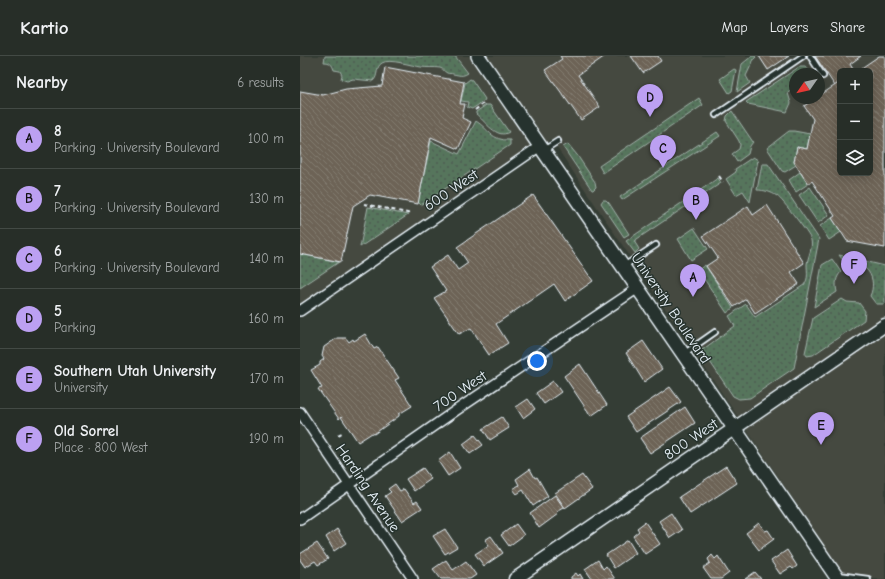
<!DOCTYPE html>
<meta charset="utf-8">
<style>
body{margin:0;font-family:"Comic Neue",sans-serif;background:#333a34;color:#f1f3f6}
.controls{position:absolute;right:12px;top:12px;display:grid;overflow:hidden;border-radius:6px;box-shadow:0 2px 10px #0003}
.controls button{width:36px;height:36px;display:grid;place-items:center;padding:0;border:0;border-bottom:1px solid #434a45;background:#272e28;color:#f1f3f6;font:20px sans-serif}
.compass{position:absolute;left:489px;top:12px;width:36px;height:36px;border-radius:50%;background:#272e28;box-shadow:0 2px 10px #0003;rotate:236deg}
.you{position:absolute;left:237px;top:305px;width:14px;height:14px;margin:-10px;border:3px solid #fff;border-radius:50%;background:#1a73e8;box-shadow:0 0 0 6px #1a73e833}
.badge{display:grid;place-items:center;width:26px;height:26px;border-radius:50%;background:#bca0f2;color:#111;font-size:13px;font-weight:700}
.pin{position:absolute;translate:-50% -33px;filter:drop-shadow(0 1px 2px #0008)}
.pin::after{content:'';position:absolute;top:21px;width:14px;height:12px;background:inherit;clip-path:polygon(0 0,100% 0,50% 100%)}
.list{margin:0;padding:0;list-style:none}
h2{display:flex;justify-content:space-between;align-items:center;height:52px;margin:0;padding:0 16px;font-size:17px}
h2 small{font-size:13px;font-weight:400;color:#a4a8a8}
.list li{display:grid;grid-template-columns:26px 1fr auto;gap:12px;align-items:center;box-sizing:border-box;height:60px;padding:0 16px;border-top:1px solid #434a45}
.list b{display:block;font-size:15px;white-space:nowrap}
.list p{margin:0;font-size:13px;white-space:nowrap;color:#a4a8a8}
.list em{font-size:13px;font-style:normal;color:#a4a8a8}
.icon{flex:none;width:22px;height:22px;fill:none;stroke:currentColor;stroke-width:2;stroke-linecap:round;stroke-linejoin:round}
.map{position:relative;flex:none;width:585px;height:523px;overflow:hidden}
header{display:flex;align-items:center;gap:24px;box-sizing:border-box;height:56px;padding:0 20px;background:#272e28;border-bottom:1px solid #434a45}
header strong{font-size:19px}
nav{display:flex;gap:22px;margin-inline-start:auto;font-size:14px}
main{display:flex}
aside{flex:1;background:#272e28}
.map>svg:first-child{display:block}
</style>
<header>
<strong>Kartio</strong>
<nav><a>Map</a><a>Layers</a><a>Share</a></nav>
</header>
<main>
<aside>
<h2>Nearby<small>6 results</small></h2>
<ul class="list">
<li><span class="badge">A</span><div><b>8</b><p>Parking · University Boulevard</p></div><em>100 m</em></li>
<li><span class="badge">B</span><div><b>7</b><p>Parking · University Boulevard</p></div><em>130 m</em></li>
<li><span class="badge">C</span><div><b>6</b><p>Parking · University Boulevard</p></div><em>140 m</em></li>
<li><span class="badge">D</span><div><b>5</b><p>Parking</p></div><em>160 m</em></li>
<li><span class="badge">E</span><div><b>Southern Utah University</b><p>University</p></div><em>170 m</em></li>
<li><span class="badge">F</span><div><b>Old Sorrel</b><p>Place · 800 West</p></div><em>190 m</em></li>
</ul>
</aside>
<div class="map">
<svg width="585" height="523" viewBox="0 0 585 523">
<defs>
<pattern id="grass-dots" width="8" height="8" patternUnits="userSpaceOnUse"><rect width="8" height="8" fill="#57745c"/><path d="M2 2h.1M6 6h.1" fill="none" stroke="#4e5c52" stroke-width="1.8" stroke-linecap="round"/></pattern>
<pattern id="building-back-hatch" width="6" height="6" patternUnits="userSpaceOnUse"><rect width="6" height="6" fill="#6d6456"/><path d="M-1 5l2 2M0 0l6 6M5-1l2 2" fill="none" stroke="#827b6f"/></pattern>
</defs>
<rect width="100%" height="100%" fill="#343d35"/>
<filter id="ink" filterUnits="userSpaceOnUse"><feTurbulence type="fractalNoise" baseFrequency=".025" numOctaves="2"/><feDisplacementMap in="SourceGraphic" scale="8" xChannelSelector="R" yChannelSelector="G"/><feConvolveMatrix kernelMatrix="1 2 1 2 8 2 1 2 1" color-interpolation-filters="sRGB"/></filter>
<g filter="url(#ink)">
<path fill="#45493f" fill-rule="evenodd" d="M0,0H585V523H547L251,83L0,255ZM540,15H570V117H540ZM495,18H519V42H495Z"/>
<g fill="url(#grass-dots)" stroke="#a0b2aa">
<path d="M25,0H155L168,17C162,21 159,19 153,18C151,17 149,18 147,17C144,16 144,13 140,12C135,11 127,12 121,11C113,10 89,2 82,7C75,11 79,20 73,25L53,23L47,25L41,23L42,19L40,15L34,14C32,8 30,6 24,6Z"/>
<polygon points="452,0 455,0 456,1 454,3 446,20 450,27 437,36 442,8"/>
<polygon points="499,11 505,11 513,18 495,18 495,34 491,34 488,37 491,47 487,56 448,48 446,46"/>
<polygon points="434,13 436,14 432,35 429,37 420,23"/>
<polygon points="170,23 172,24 185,43 184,45 172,53 167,51 168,46 161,45 165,27"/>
<polygon points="399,42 403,49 303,117 299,110"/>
<path d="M186,49H190L209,76C197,84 185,65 176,58V56Z"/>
<polygon points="432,55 453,86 450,90 448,98 437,106 432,98 439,93 440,89 439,85 426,65 427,60"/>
<path d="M176,65C189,73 191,85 210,84V89L121,149L118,146L131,85L159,98Z"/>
<polygon points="489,75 494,75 510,78 507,93 497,91 494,106 496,109 485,116 482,115 467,92"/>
<polygon points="417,76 420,80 322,144 320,141"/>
<polygon points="268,88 277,99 295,126 296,131 293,134 292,134 263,91"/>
<polygon points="453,101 458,104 450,146 443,135 436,139 426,123 436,116 435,113"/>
<path d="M462,108H468L519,183L494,312L450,342L439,343L433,340L402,294L435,270L429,260L446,248L455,261L504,229C509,222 507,216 507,208C508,200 513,192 511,184C510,179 482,143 477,140C471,136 464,134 457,134Z"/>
<polygon points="500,116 508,128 496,136 489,124"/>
<polygon points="418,122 421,127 334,185 339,193 335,197 326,185"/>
<polygon points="510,131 529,159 518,167 499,139"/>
<polygon points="303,144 306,144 309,147 329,178 324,181 301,147"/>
<polygon points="68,151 108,159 60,191"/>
<polygon points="532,162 541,176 529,184 520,170"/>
<polygon points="394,172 408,193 391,204 378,183"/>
<polygon points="0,198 39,206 0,232"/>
<path d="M539,199L585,210V248H576L570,240C578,223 566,203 548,211Z"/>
<path d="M532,203L541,216C536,221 535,228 537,236L514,251L522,209Z"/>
<polygon points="405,209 433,252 427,257 398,214"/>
<polygon points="542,243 547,246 559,247 565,255 564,264 513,299 507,300 505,297 513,262"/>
</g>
<g fill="url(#building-back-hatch)" stroke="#e8f1f8">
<polygon points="260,0 305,0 278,19 300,51 281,64 245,14 262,3"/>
<polygon points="331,0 358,0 361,5 343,17"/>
<polygon points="459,0 489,0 468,14"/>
<polygon points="515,0 561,0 550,8 554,15 540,15 540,26 535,30"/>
<polygon points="579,0 585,0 585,192 547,185 532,162 535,160 512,125 508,128 494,106 497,91 507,93 513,63 504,50 516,42 519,42 519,40 540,26 540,117 570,117 570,15 557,15"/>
<polygon points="85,11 164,26 160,48 165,48 162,62 171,66 158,93 131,81 118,148 70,139 53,150 41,206 0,198 0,35 23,39 46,33 82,30"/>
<polygon points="233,139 293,225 265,245 254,228 196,268 208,287 189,299 171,272 159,278 134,242 146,235 130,211 148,199 158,214 168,207 157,191"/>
<polygon points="467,149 504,207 491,216 499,228 455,257 446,243 434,251 406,210 418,202 403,180 448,150 453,159"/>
<polygon points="65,278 74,293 78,291 99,322 95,324 112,350 99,358 99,360 74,378 72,377 58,386 41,361 39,363 18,333 22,332 11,314 20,309 20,306 24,303 22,300 24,291 37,282 46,282 49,286 53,283 54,285"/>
<polygon points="343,285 362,313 344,326 326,297"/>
<polygon points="280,308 307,349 291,360 264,320"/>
<polygon points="253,325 261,336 244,348 236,337"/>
<polygon points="370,331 381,346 336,376 326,361"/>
<polygon points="228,343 235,353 223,362 216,351"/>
<polygon points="385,351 395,367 350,397 340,382"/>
<polygon points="202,361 209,372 190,384 183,373"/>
<polygon points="175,379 183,389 170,398 163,388"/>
<polygon points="150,396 160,412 148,420 138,405"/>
<polygon points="426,410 437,427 390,458 379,441"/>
<polygon points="123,412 131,423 114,435 106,423"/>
<polygon points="230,413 235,422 237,421 248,440 233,450 223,434 217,438 213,433 219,429 216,423"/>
<polygon points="282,419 292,433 265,452 255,437"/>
<polygon points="95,428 100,435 104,433 114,447 117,445 122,452 102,465 85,440 91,436 88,433"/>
<polygon points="255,439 264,452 257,456 258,458 239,472 230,457"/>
<polygon points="371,457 382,474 370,482 359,465"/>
<polygon points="345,466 360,488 345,498 333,480 339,475 337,472"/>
<polygon points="459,467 465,475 468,474 474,483 459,494 446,477"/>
<polygon points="216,468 224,479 209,490 201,479"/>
<polygon points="37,473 46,487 34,495 26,481"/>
<polygon points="145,473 157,491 145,498 133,480"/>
<polygon points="191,480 203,497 184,510 175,498 189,489 185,484"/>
<polygon points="328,484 336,497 314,512 306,499"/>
<polygon points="17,487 28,503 18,509 15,505 5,511 0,504 0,498"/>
<polygon points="487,494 497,510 493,513 491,511 480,518 471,505"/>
<polygon points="412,499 415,503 418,500 429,517 421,523 411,523 403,512 410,507 408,503"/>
<polygon points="146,504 153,514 166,505 176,519 170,523 141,523 133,513"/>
<polygon points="298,504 303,513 306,510 315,523 292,523 285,513"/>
<polygon points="455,516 461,523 445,523"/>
<polygon points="276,517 278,520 280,518 283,523 271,523 271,521"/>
</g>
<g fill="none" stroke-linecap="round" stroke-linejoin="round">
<g stroke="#e8f1f8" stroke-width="8">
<g id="service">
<polyline points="510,0 523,20"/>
<polyline points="416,59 503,0"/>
<polyline points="244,94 258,85"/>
<polyline points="324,210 356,189"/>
<polyline points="385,297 415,276"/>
<polyline points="538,519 568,523"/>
</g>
</g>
<g stroke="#e8f1f8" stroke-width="12">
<g id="minor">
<polyline points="0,255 240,90"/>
<polyline points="0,356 113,523"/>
<polyline points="0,463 158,353 338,232"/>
</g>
</g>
<g stroke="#e8f1f8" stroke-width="15">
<polyline id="tertiary" points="215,523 585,269"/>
</g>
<g stroke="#e8f1f8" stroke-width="16">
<polyline id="secondary" points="178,0 538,523"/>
</g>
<g stroke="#e8f1f8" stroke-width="2" stroke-dasharray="4 3" stroke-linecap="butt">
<polyline points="175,54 183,48"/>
<polyline points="419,120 423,126"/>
<polyline points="64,148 112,158"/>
<polyline points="38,379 42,377"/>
</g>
<use href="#service" stroke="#26332d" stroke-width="4.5"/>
<use href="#minor" stroke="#26332d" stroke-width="9"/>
<use href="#tertiary" stroke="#26332d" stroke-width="12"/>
<use href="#secondary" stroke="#26332d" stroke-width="13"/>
</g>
</g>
<g text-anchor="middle" stroke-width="3" stroke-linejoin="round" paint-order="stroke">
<g font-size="15" fill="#e8f1f8" stroke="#26332d">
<text transform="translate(151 134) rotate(-34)" y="5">600 West</text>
<text transform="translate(371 252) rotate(56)" y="5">University Boulevard</text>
<text transform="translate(160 335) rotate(-34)" y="5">700 West</text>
<text transform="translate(391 383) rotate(-34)" y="5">800 West</text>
<text transform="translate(68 432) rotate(56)" y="5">Harding Avenue</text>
</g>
</g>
</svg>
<div class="controls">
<button>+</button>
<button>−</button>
<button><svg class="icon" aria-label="layers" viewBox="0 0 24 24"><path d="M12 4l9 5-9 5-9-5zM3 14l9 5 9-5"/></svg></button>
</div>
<svg class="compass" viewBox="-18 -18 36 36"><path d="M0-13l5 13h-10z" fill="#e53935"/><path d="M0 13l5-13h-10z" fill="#a4a8a8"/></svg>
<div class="you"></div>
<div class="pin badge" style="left:393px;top:241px">A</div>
<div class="pin badge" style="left:396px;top:164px">B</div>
<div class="pin badge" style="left:363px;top:112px">C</div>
<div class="pin badge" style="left:350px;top:61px">D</div>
<div class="pin badge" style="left:521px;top:389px">E</div>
<div class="pin badge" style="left:554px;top:228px">F</div>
</div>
</main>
